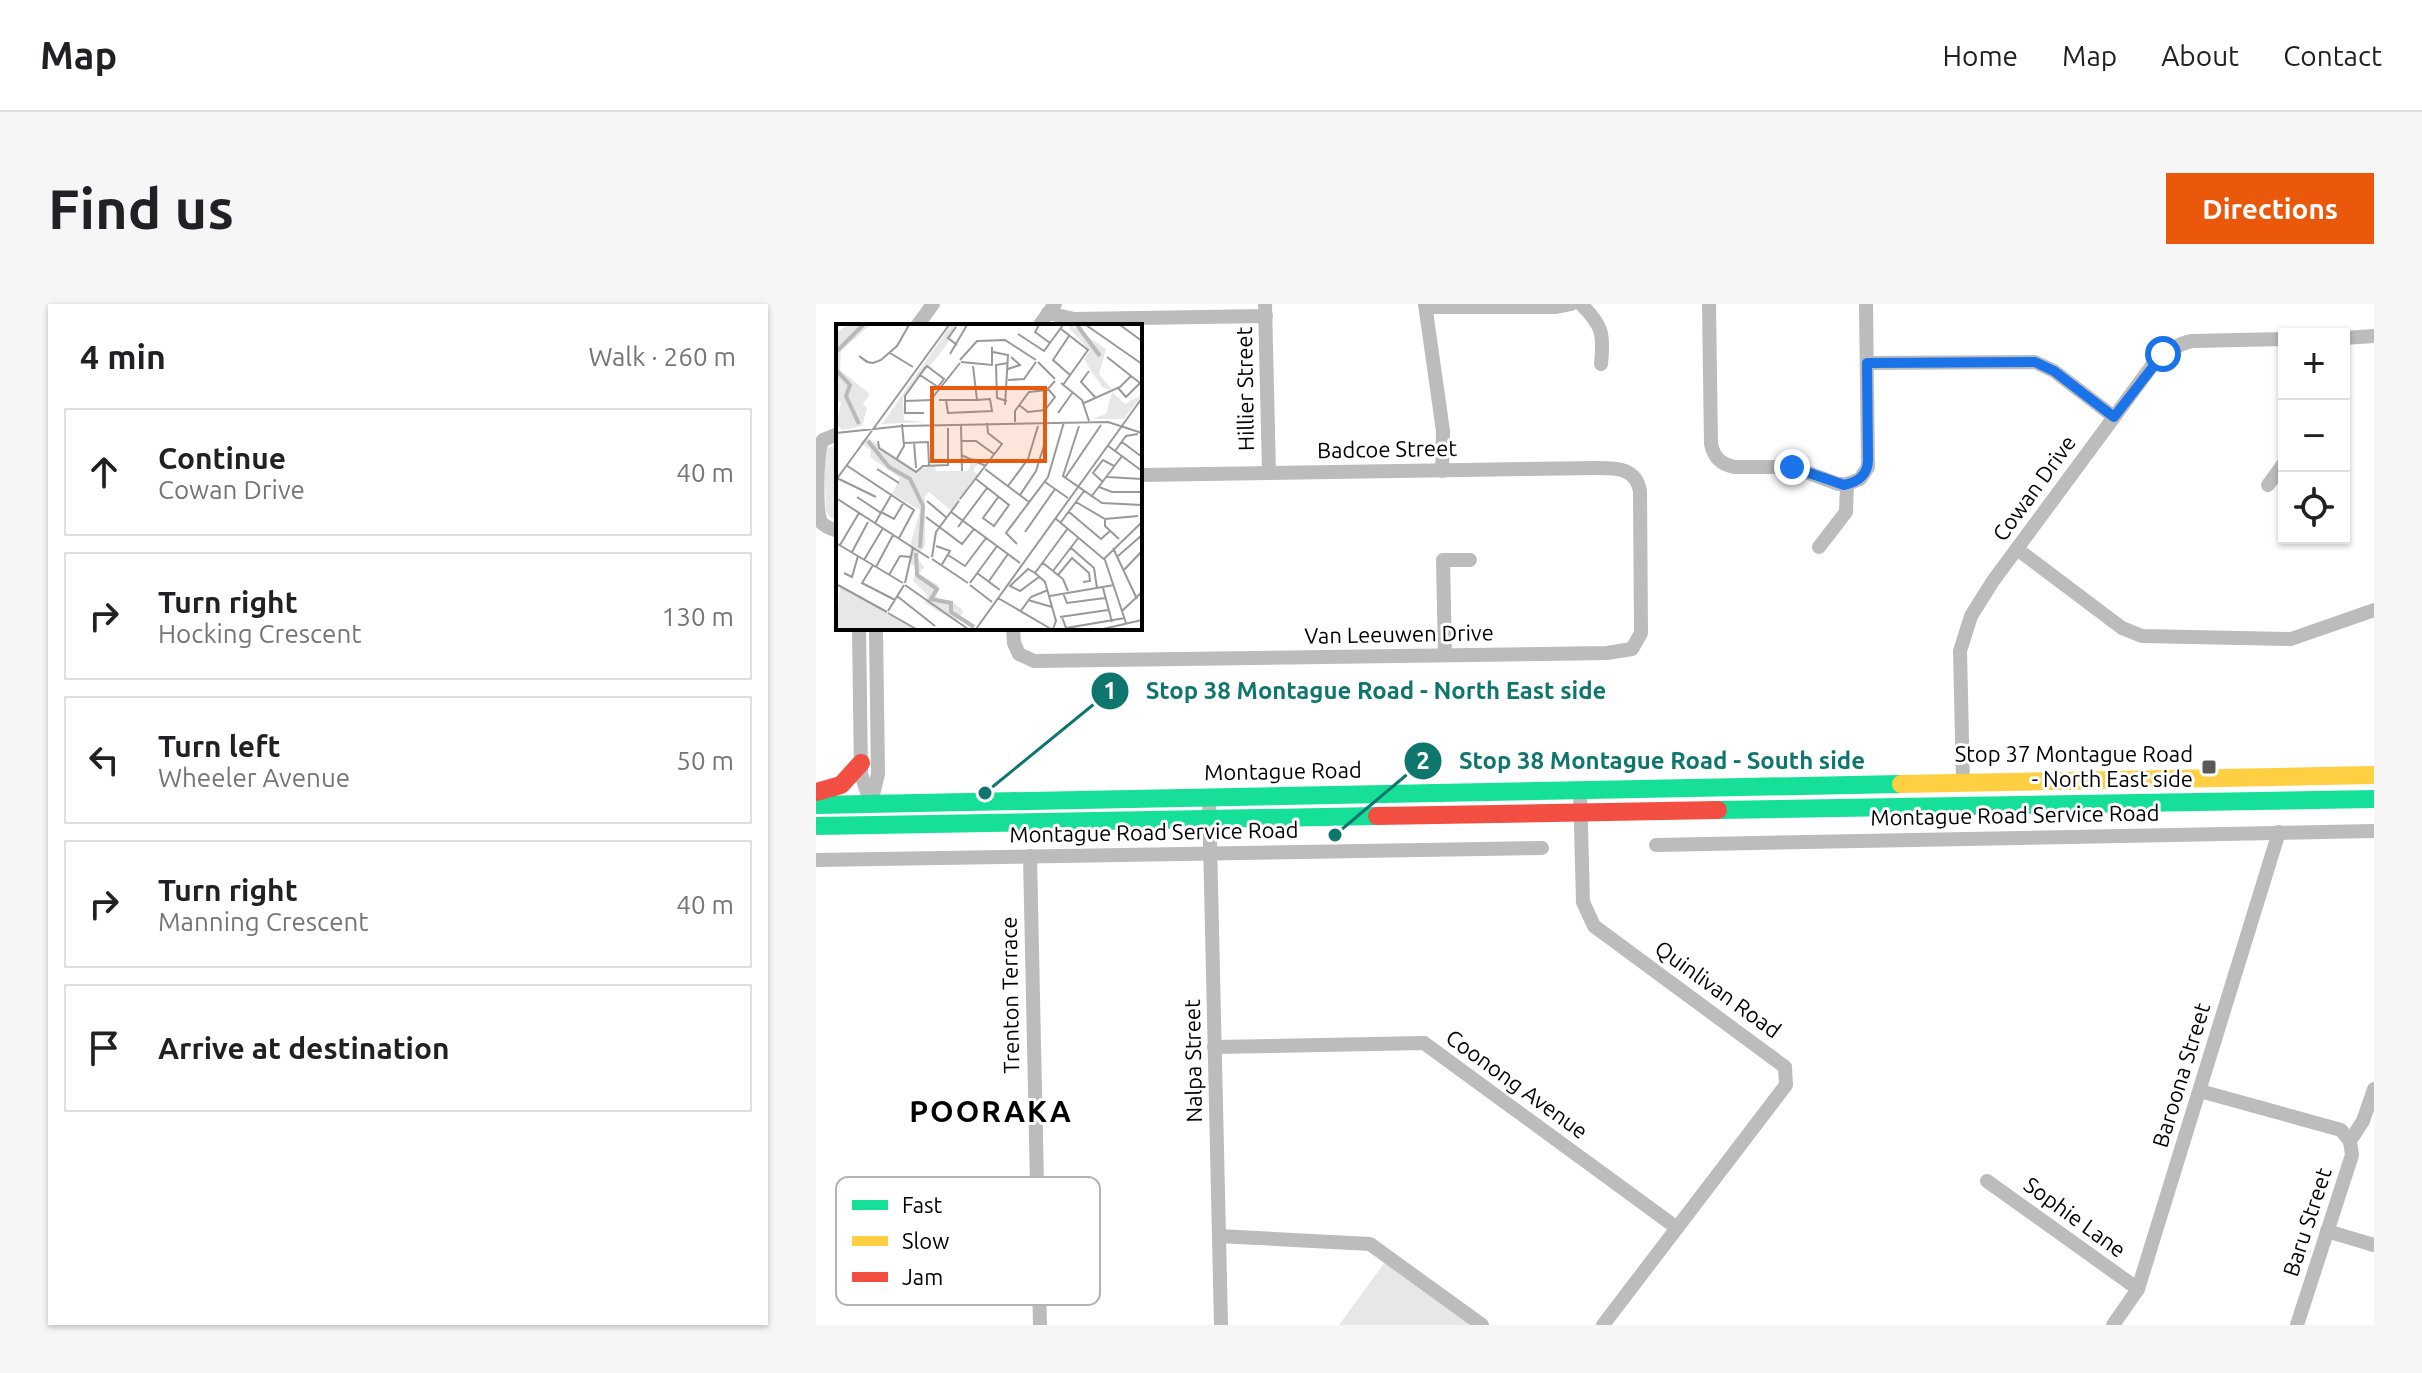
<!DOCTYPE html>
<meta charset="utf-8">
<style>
body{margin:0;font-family:Ubuntu,sans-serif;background:#f6f6f6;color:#202124}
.controls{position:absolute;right:24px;top:24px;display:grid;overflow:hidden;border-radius:0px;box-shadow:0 2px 6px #0004}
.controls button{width:72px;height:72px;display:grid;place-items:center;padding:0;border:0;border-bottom:2px solid #e0e0e0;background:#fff;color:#202124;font:40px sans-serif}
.stop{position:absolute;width:24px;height:24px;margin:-18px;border:6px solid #1a73e8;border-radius:50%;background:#fff}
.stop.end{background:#1a73e8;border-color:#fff;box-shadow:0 2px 8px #0008}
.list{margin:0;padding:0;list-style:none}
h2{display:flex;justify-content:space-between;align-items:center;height:104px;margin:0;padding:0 32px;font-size:34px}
h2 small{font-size:26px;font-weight:400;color:#757577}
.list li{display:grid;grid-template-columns:52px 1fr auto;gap:24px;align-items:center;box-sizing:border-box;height:128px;margin:0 16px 16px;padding:0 16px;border:2px solid #e0e0e0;border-radius:0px}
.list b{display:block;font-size:30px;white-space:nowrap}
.list p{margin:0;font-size:26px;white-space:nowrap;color:#757577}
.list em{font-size:26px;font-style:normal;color:#757577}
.icon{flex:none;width:44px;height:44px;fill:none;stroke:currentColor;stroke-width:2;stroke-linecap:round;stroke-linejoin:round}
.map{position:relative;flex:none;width:1558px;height:1021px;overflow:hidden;border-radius:0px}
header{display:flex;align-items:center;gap:48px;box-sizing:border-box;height:112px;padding:0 40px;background:#fff;border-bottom:2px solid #e0e0e0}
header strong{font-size:38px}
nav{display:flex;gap:44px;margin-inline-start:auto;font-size:28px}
.intro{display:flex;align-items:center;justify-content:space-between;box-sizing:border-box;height:192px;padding:0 48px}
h1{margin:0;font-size:56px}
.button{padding:20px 36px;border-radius:0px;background:#ea580c;color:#fff;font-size:28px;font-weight:700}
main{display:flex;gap:48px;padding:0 48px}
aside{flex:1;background:#fff;border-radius:0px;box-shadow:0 2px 6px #0004}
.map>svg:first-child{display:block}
</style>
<header>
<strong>Map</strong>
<nav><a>Home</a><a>Map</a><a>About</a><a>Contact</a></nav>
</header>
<div class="intro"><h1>Find us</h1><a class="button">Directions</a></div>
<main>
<aside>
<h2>4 min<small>Walk · 260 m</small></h2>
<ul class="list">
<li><svg class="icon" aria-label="ahead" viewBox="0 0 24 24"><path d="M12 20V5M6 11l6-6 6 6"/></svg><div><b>Continue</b><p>Cowan Drive</p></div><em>40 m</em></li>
<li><svg class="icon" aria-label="right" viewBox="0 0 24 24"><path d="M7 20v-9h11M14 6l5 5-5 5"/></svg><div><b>Turn right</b><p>Hocking Crescent</p></div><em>130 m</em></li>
<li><svg class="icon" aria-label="left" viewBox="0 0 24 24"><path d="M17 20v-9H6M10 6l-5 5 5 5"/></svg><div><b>Turn left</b><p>Wheeler Avenue</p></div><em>50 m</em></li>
<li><svg class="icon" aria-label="right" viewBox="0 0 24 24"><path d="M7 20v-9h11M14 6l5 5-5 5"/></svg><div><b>Turn right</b><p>Manning Crescent</p></div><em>40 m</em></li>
<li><svg class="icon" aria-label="arrive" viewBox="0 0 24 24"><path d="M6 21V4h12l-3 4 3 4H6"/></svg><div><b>Arrive at destination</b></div></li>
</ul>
</aside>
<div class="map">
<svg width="1558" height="1021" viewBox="0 0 1558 1021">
<rect width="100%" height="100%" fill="#fff"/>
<g fill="#e7e7e7">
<path d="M22,140V217C16,216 13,212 10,207L8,151L11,144Z"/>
<polygon points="569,958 656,1018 653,1021 523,1021"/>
</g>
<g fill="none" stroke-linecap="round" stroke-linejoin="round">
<g stroke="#bcbcbc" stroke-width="14">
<polyline points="449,0 453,169"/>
<polyline points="609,0 627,127 626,167"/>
<path d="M765,0C787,22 788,30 785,60"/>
<path d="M893,0L895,140C898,154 905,160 918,163H976L1022,180H1031"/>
<polyline points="610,3 740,3 755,0"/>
<polyline points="232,9 258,15 450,12"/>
<polyline points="101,22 117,0"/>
<polyline points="223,22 239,0"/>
<polyline points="1528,34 1558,32"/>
<polyline points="1051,59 1219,58 1238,67 1298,113"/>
<path d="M22,130L7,136C0,147 0,207 5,218C9,223 16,225 22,227"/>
<polyline points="1452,181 1468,159"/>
<polyline points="1003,243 1030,208 1031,180 1044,175 1052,163 1050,0"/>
<polyline points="1201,245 1306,324 1326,332 1475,335 1558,306"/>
<polyline points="43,324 45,470 55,500"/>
<path d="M197,324L198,339L203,350L218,357L791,349L816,345L825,329L824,187C820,164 801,164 781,164L324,171"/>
<polyline points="629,351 627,256 654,256"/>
<path d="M1147,478L1144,347L1155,312L1177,277L1338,59C1349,48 1360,40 1376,37L1468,35"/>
<polyline points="764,485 767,598 778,622 969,763 970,781 787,1021"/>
<polyline points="393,493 405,1021"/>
<polyline points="55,499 62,470 60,324"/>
<polyline points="840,541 1558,527"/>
<polyline points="214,552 224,1021"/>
<polyline points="0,556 726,544"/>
<polyline points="398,743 608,739 861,924"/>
<polyline points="1384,787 1525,826 1534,837"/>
<polyline points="1171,877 1322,985"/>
<polyline points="134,902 220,901"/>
<polyline points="1511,927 1558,941"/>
<polyline points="403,932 554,940 666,1021"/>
<polyline points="1297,1021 1322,985 1463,528"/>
<polyline points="1481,1021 1536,851 1534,837 1547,817 1558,785"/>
</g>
<g stroke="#16e098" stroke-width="18">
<polyline points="0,501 1085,480"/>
<polyline points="902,506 1558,495"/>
<polyline points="0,522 561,512"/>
</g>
<polyline stroke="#ffcf43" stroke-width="18" points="1085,480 1558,471"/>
<g stroke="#f24e42" stroke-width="18">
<polyline points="0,488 25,481 45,459"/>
<polyline points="561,512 902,506"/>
</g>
</g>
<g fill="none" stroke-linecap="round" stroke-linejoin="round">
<path stroke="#1a73e8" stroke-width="10" d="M976,163L1028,181C1042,178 1051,172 1052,157L1051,59L1219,58L1238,67L1298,113L1347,50"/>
</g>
<rect fill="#595959" stroke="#fff" stroke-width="3" x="1385" y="455" width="16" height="16" rx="4"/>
<g text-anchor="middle" stroke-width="6" stroke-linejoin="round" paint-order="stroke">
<g font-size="22" fill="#000" stroke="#fff">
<text transform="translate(429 85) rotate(-91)" y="8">Hillier Street</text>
<text transform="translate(571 145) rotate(-1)" y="8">Badcoe Street</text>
<text transform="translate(1218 184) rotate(-54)" y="8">Cowan Drive</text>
<text transform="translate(583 330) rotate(-1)" y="8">Van Leeuwen Drive</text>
<text transform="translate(467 467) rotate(-1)" y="8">Montague Road</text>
<text transform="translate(1199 511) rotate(-1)" y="8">Montague Road Service Road</text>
<text transform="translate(338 528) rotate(-1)" y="8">Montague Road Service Road</text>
<text transform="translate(902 685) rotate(36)" y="8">Quinlivan Road</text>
<text transform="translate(194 691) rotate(-91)" y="8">Trenton Terrace</text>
<text transform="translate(377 757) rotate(-91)" y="8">Nalpa Street</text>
<text transform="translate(1365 771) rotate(-73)" y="8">Baroona Street</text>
<text transform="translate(701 780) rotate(36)" y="8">Coonong Avenue</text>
<text transform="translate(1259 913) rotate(36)" y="8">Sophie Lane</text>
<text transform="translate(1491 918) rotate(-72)" y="8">Baru Street</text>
</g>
<g font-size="22" fill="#000" stroke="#fff" text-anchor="end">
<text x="1377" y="458">Stop 37 Montague Road<tspan x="1377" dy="25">- North East side</tspan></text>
</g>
<g font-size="30" font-weight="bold" letter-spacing="2" fill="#000" stroke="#fff">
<text x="175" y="818">POORAKA</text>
</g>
</g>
<g transform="translate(20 20)">
<rect width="306" height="306" fill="#fff"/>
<path d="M12,1H34L5,27L4,46L34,70L27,80L31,84L26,102L7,106L0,100L5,79L0,75V9ZM115,1H122L107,26L67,73L68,96L90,98L46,100ZM235,1L270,25L263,50L276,66L267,64L255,47L248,35L254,27L233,4ZM276,68L289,80L306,71L288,95H255L270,90ZM30,113L80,146L99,141L100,147H132L137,133L144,137L137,146L142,151L116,187L93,168L89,172V222L80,232L88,243L83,250L102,261L100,277L114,276L128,287L120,298L89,279L92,271L77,257L81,243L73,239L74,222L84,186L56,170L64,154L34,133L35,126L24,119ZM4,262L80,305H0Z" fill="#e7e7e7"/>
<path fill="none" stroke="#b9b9b9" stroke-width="4" d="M241,1L264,32M0,28L27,1M0,46L14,61L10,72L23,100M32,117L53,143L74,155L87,182L84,224M80,229L81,251L101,265L95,275L115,279V288L138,303"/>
<path fill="none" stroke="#999" stroke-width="2" d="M203,1L199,8L214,19M250,1L306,40M284,1L306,17M120,3L112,14L121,21M225,5L252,26L227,61M182,10L208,27L227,1M233,12L217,36L234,51M157,28L172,31L169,81M54,29L77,43M114,30L131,1M271,33L304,59L290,73L282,64M124,36L141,17L169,16L200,36M32,38L23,32L31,38L37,39L45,36L61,22L73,1M125,38L156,41V23M202,38L219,55M137,42L141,76M172,45L184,41L175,33M253,47L245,58L259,73M84,51L102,63L108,55L91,42L89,44L69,72V89H88M172,56L188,55L200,38M225,59L246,76L253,97M97,73L124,39M103,76H141L154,75L156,87L112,89L110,76M69,77L96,76M171,77L161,74L160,41L172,39M248,79L284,63L295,52M183,81L192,88L209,86L219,73L212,65M222,89L237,68M179,98V87L193,68L211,66L219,57M125,100L126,147M243,102L227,152L266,179L306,181M0,109L66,102L272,98L306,109M42,117L43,124L80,148L87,142L112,141V104M125,117H140L158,130M78,118L80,144M286,118L306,133M68,119L92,118L93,141M271,121L306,147M279,127L290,112L302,110M125,131L150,142M60,136L68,122L66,100M10,141L78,186L63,214M41,145L63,159M149,145L193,178M271,153L306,155M1,154L40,173M229,154L265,101M140,155L173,181L158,202L151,197M0,156L113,1M209,158L232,174M267,158L257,149L267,136L278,142M172,162L192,135L202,102M263,163L276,168H306M184,171L200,147L210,115M21,173L45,189M255,173L286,132M0,174L93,234M124,175L166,120L152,109L151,99M91,177L111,194M240,178L269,195L302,192M45,188L58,195L68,178M115,188L184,239M233,188L265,215L274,207M90,193L126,220L138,205M219,194L269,236L290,299M269,195V202L283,215M151,197L147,194L163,172M225,198L248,167M39,199L56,170M122,203L151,164M189,208L219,165M0,219L67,259M181,220L170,209L212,153L228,98M4,221L23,189M100,222L114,227L105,242M234,223L258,244L261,264M277,224L301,275M16,228L32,198M112,231L129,242L150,214M282,232L306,211M96,233L100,208L123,177M96,235L132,259M268,235L306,198M28,236L47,204M207,239L227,255L232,267M37,241L26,259L59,276M40,243L57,211M217,247L243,213M287,247L306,227M8,249L16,253L22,232M141,249L164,266M199,249L232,204M53,251L64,232L75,233M222,251L236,234L253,249L254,257L247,258M203,253L184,267L174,262L192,245L199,249L207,256L209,258L220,297L217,305M153,257L172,230M69,259L77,224M134,259L161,222M2,261L51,288M69,261L132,305M134,261L156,278M267,264L276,298M227,269L231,279L269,274M61,272L99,302M214,272L278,261M162,274L215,305M192,276L216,283M52,287L68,261M286,287L306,268M184,288L195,273L212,266M52,289L80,305M224,293L272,286M226,293L230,304L289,294M140,305L306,74M267,305L306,296"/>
<path fill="#e8590c" fill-opacity="0.15" stroke="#e8590c" stroke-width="4" d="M96,64H209V137H96Z"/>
<rect width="306" height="306" fill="none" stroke="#000" stroke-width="4"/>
</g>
<rect x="20" y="873" width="264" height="128" rx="12" fill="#fff" stroke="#b2b2b2" stroke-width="2"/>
<rect x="36" y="896" width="36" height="10" fill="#16e098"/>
<rect x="36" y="932" width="36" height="10" fill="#ffcf43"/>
<rect x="36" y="968" width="36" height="10" fill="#f24e42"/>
<g font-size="22" fill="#000">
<text x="86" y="909">Fast</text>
<text x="86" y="945">Slow</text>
<text x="86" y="981">Jam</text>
</g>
<path fill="none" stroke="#0f766e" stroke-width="3" d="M169 489L294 387M519 531L607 457"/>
<g fill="#0f766e" stroke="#fff" stroke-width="3">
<circle cx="169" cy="489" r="8"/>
<circle cx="519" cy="531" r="8"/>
<circle cx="294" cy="387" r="20"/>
<circle cx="607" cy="457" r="20"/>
</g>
<g font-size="24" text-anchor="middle" font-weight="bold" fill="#fff">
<text x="294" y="395">1</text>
<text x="607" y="465">2</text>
</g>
<g font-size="24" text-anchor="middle" font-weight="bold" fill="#0f766e" stroke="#fff" stroke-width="6" stroke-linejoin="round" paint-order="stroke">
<text x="560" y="395">Stop 38 Montague Road - North East side</text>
<text x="846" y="465">Stop 38 Montague Road - South side</text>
</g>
</svg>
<div class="controls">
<button>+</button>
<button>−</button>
<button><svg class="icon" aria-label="locate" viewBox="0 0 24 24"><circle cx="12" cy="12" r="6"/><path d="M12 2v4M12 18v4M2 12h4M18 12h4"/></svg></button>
</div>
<div class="stop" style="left:1347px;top:50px"></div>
<div class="stop end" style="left:976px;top:163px"></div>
</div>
</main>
